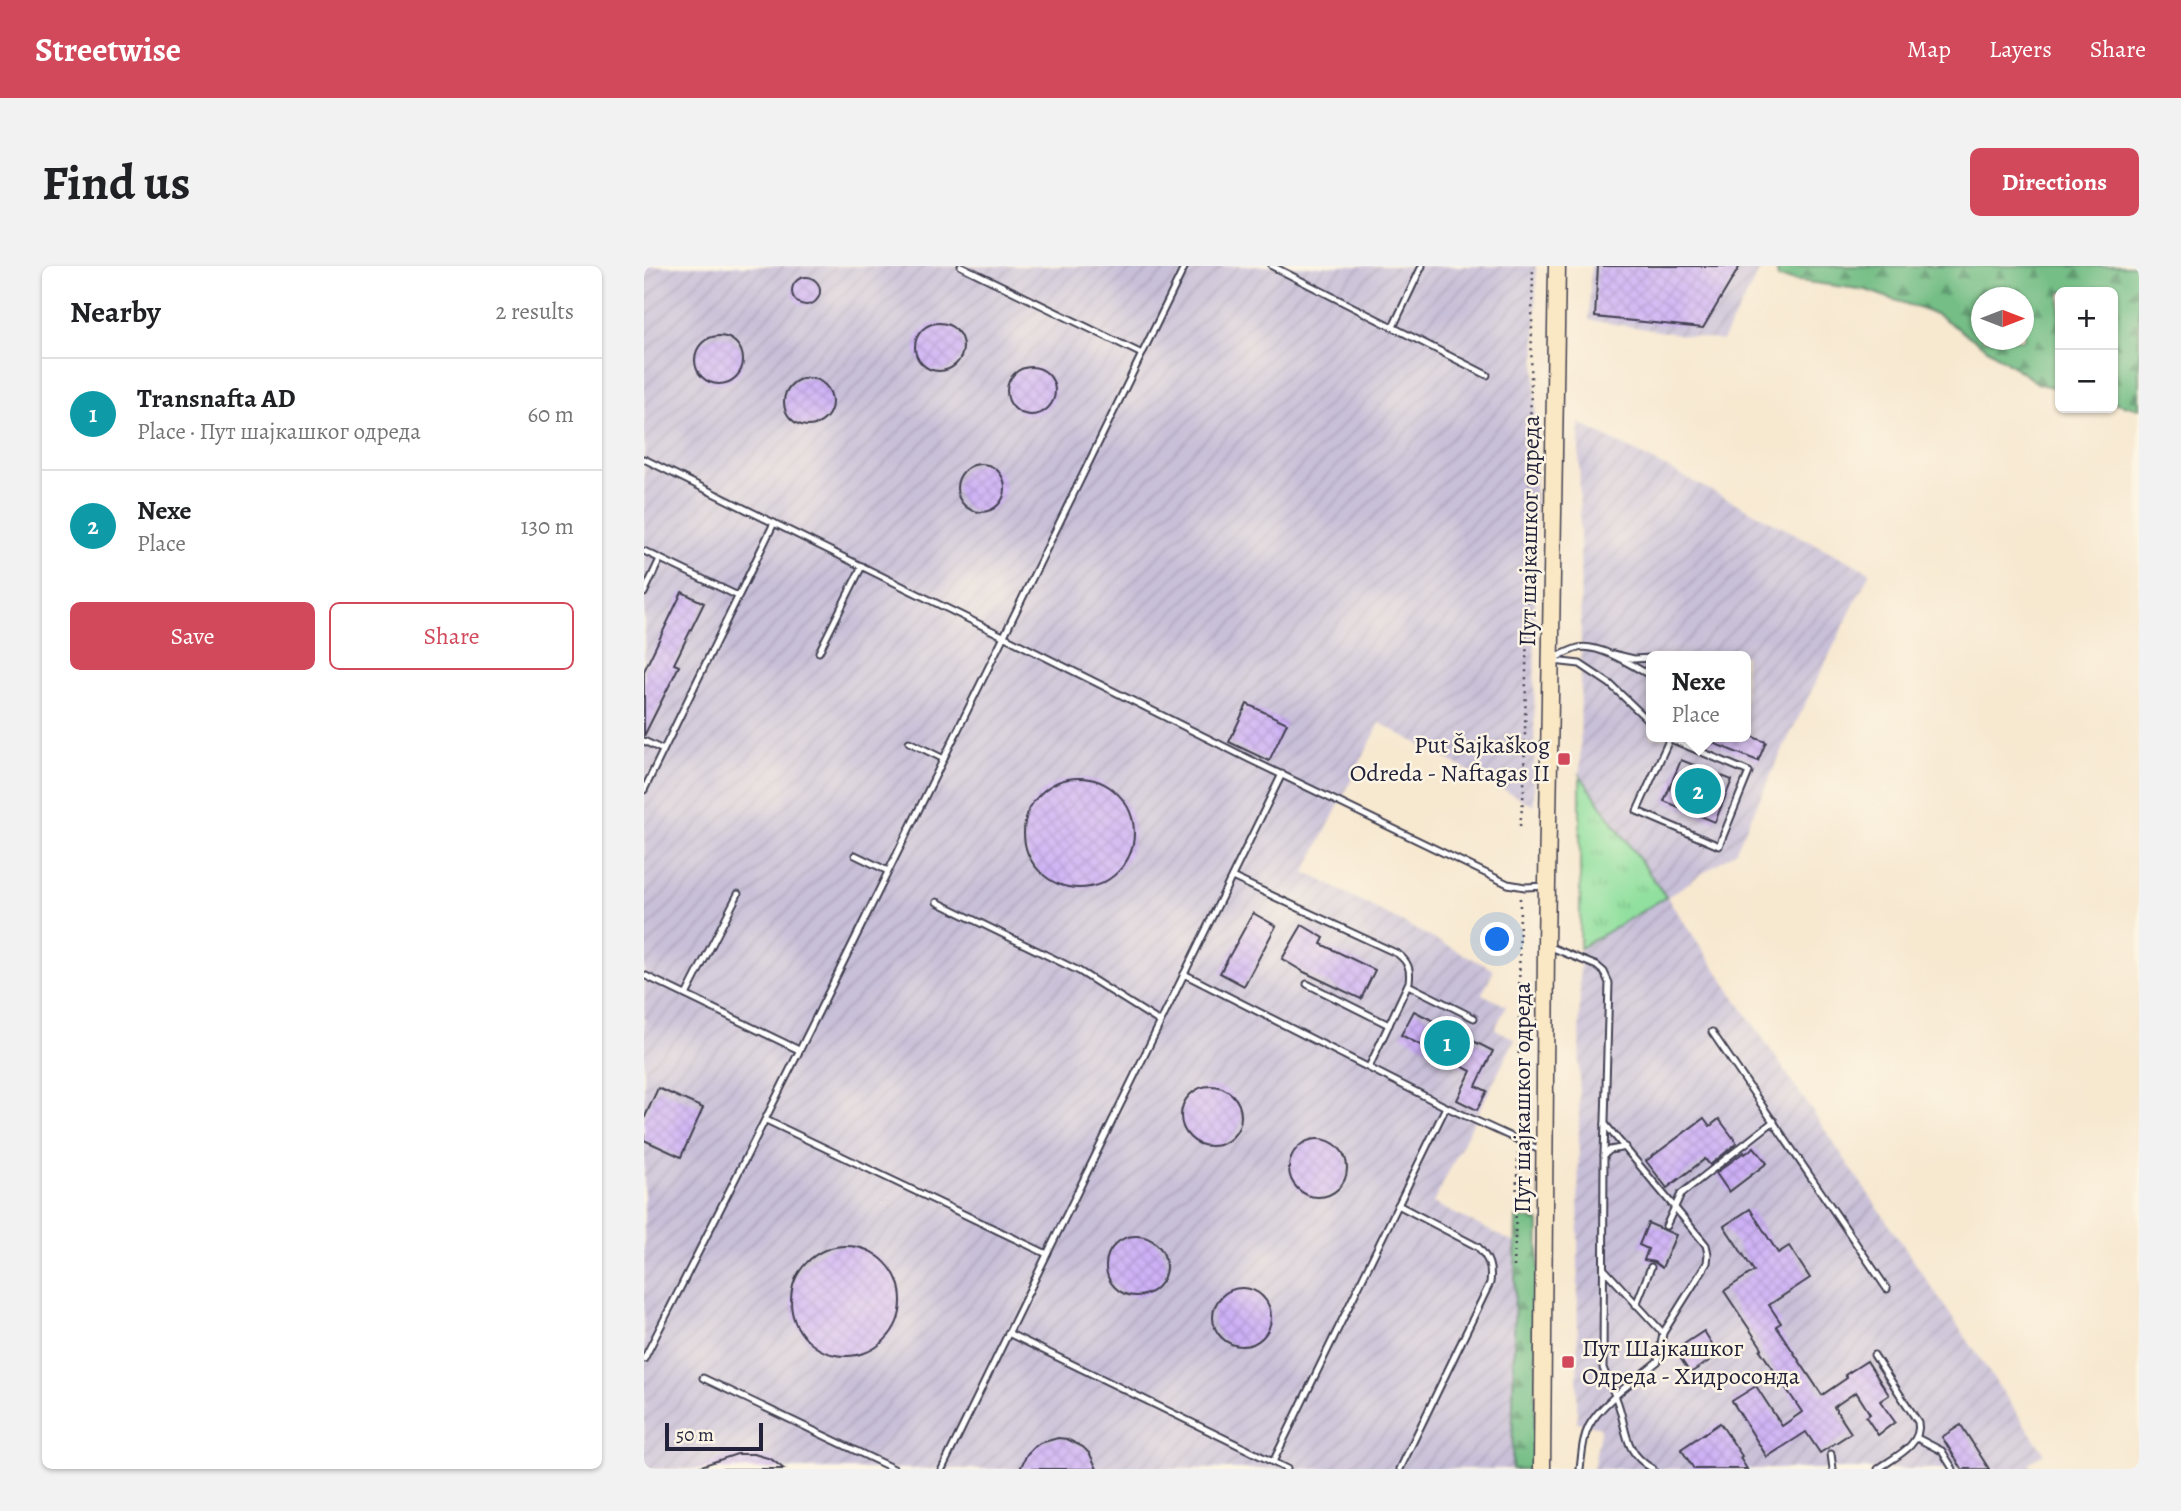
<!DOCTYPE html>
<meta charset="utf-8">
<style>
body{margin:0;font-family:Alegreya,serif;background:#f2f2f2;color:#202124}
.controls{position:absolute;right:21px;top:21px;display:grid;overflow:hidden;border-radius:10px;box-shadow:0 2px 5px #0004}
.controls button{width:63px;height:63px;display:grid;place-items:center;padding:0;border:0;border-bottom:2px solid #e0e0e0;background:#fff;color:#202124;font:35px sans-serif}
.compass{position:absolute;left:1327px;top:21px;width:63px;height:63px;border-radius:50%;background:#fff;box-shadow:0 2px 5px #0004;rotate:90deg}
.scale{position:absolute;left:21px;bottom:18px;width:98px;box-sizing:border-box;padding-left:7px;border:4px solid #22223b;border-top:0;font-size:19px;line-height:24px;white-space:nowrap;color:#22223b;-webkit-text-stroke:5px #fcf5e5;paint-order:stroke}
.you{position:absolute;left:854px;top:674px;width:24px;height:24px;margin:-18px;border:5px solid #fff;border-radius:50%;background:#1a73e8;box-shadow:0 0 0 10px #1a73e833}
.badge{display:grid;place-items:center;width:46px;height:46px;border-radius:50%;background:#d1495b;color:#fff;font-size:23px;font-weight:700}
.pin{position:absolute;translate:-50% -50%;border:4px solid #fff;box-shadow:0 2px 7px #0006}
.popup{position:absolute;left:1002px;top:385px;width:105px;height:91px;box-sizing:border-box;display:grid;place-content:center;border-radius:10px;background:#fff;filter:drop-shadow(0 2px 5px #0005);font-size:23px;white-space:nowrap;color:#757577}
.popup b{font-size:26px;color:#202124}
.popup::after{content:'';position:absolute;left:50%;top:100%;margin-left:-14px;border:14px solid transparent;border-top-color:#fff}
.list{margin:0;padding:0;list-style:none}
h2{display:flex;justify-content:space-between;align-items:center;height:91px;margin:0;padding:0 28px;font-size:30px}
h2 small{font-size:23px;font-weight:400;color:#757577}
.list li{display:grid;grid-template-columns:46px 1fr auto;gap:21px;align-items:center;box-sizing:border-box;height:112px;padding:0 28px;border-top:2px solid #e0e0e0}
.list b{display:block;font-size:26px;white-space:nowrap}
.list p{margin:0;font-size:23px;white-space:nowrap;color:#757577}
.list em{font-size:23px;font-style:normal;color:#757577}
.actions{display:flex;gap:14px;padding:21px 28px}
.actions a{flex:1;padding:16px 0;border:2px solid #d1495b;border-radius:10px;text-align:center;font-size:24px;color:#d1495b}
.actions .main{background:#d1495b;color:#fff}
.map{position:relative;flex:none;width:1495px;height:1203px;overflow:hidden;border-radius:10px}
header{display:flex;align-items:center;gap:42px;box-sizing:border-box;height:98px;padding:0 35px;background:#d1495b;color:#fff}
header strong{font-size:33px}
nav{display:flex;gap:38px;margin-inline-start:auto;font-size:24px}
.intro{display:flex;align-items:center;justify-content:space-between;box-sizing:border-box;height:168px;padding:0 42px}
h1{margin:0;font-size:49px}
.button{padding:18px 32px;border-radius:10px;background:#d1495b;color:#fff;font-size:24px;font-weight:700}
main{display:flex;gap:42px;padding:0 42px}
aside{flex:1;background:#fff;border-radius:10px;box-shadow:0 2px 5px #0004}
.map>svg:first-child{display:block}
</style>
<header>
<strong>Streetwise</strong>
<nav><a>Map</a><a>Layers</a><a>Share</a></nav>
</header>
<div class="intro"><h1>Find us</h1><a class="button">Directions</a></div>
<main>
<aside>
<h2>Nearby<small>2 results</small></h2>
<ul class="list">
<li><span class="badge" style="background:#0f9aa8">1</span><div><b>Transnafta AD</b><p>Place · Пут шајкашког одреда</p></div><em>60 m</em></li>
<li><span class="badge" style="background:#0f9aa8">2</span><div><b>Nexe</b><p>Place</p></div><em>130 m</em></li>
</ul>
<div class="actions"><a class="main">Save</a><a>Share</a></div>
</aside>
<div class="map">
<svg width="1495" height="1203" viewBox="0 0 1495 1203">
<defs>
<pattern id="industrial-furrows" width="10" height="10" patternUnits="userSpaceOnUse" patternTransform="scale(1.75)"><rect width="10" height="10" fill="#c8bfd8"/><path d="M-1 1l2-2M0 10L10 0M9 11l2-2" fill="none" stroke="#aca4ba"/></pattern>
<pattern id="grass-tufts" width="24" height="20" patternUnits="userSpaceOnUse" patternTransform="scale(1.75)"><rect width="24" height="20" fill="#91e09f"/><path d="M3 7l-1-3M5 7V3M7 7l1-3M15 17l-1-3M17 17v-4M19 17l1-3" fill="none" stroke="#7dc08a"/></pattern>
<pattern id="forest-firs" width="22" height="20" patternUnits="userSpaceOnUse" patternTransform="scale(1.75)"><rect width="22" height="20" fill="#74be86"/><path d="M5 1l3.5 6h-7zM16 11l3.5 6h-7z" fill="#5f9a6f"/></pattern>
<pattern id="building-cross-hatch" width="8" height="8" patternUnits="userSpaceOnUse" patternTransform="scale(1.75)"><rect width="8" height="8" fill="#cdb0f6"/><path d="M0 0l8 8M0 8l8-8" fill="none" stroke="#b097d4"/></pattern>
</defs>
<rect width="100%" height="100%" fill="#fcf5e5"/>
<filter id="ink" filterUnits="userSpaceOnUse"><feTurbulence type="fractalNoise" baseFrequency=".0143" numOctaves="2"/><feDisplacementMap in="SourceGraphic" scale="14" xChannelSelector="R" yChannelSelector="G"/><feConvolveMatrix kernelMatrix="1 2 1 2 8 2 1 2 1" color-interpolation-filters="sRGB"/></filter>
<filter id="wash" filterUnits="userSpaceOnUse"><feTurbulence type="fractalNoise" baseFrequency=".00686" numOctaves="4" result="noise"/><feDisplacementMap in="SourceGraphic" scale="28" xChannelSelector="R" yChannelSelector="G"/><feGaussianBlur stdDeviation="1.57" result="paint"/><feColorMatrix in="noise" values="0 0 0 0 0 0 0 0 0 0 0 0 0 0 0 0 0 1.4 0 .05"/><feComposite in="paint" operator="in"/></filter>
<g filter="url(#wash)">
<rect width="100%" height="100%" fill="#f7e8d0"/>
<g fill="url(#industrial-furrows)" fill-rule="evenodd">
<polygon points="0,0 892,0 890,540 736,457 661,606 850,704 838,728 862,740 851,763 871,773 789,937 873,978 868,1203 0,1203"/>
<polygon points="947,0 1118,0 1078,75 945,54"/>
<path d="M935,157L1226,306L1138,485L1091,586L1023,631L1400,1187L1385,1197L1388,1203H949L957,1161L933,1156L936,682L1022,631L936,509L937,386ZM1007,390H1101V471H1007Z"/>
</g>
<polygon fill="url(#grass-tufts)" stroke="#5a816d" stroke-width="2" points="936,509 1022,631 936,682"/>
<g fill="url(#forest-firs)" stroke="#4b7060" stroke-width="2" fill-rule="evenodd">
<path d="M1132,0H1495V143L1469,136V26H1416V123L1395,118L1294,49L1222,24L1134,12ZM1338,32H1380V74H1338Z"/>
<polygon points="872,951 895,955 890,1203 868,1203"/>
</g>
<g id="blocks">
<g fill="url(#building-cross-hatch)">
<polygon points="954,0 1096,0 1059,62 951,51"/>
<circle cx="162" cy="25" r="14"/>
<circle cx="295" cy="81" r="24"/>
<circle cx="75" cy="94" r="24"/>
<circle cx="387" cy="125" r="24"/>
<circle cx="164" cy="136" r="24"/>
<circle cx="337" cy="222" r="24"/>
<polygon points="38,326 60,337 30,398 35,400 0,470 0,405"/>
<polygon points="603,438 643,457 625,495 585,476"/>
<polygon points="1101,468 1122,476 1114,495 1054,471 1101,471"/>
<polygon points="1037,494 1088,514 1071,556 1020,535"/>
<circle cx="435" cy="567" r="55"/>
<polygon points="609,647 632,660 600,720 576,707"/>
<polygon points="658,659 680,672 677,678 731,704 717,733 660,706 638,693"/>
<polygon points="770,745 849,785 832,820 843,825 833,844 813,834 827,805 757,769"/>
<circle cx="567" cy="850" r="30"/>
<polygon points="14,822 59,842 37,891 0,874 0,853"/>
<polygon points="1060,852 1066,860 1075,853 1093,877 1066,899 1061,893 1023,922 1002,895"/>
<circle cx="674" cy="902" r="29"/>
<polygon points="1110,881 1123,897 1085,926 1072,907 1100,886 1101,888"/>
<polygon points="1106,943 1134,987 1145,980 1166,1012 1125,1039 1137,1057 1132,1060 1178,1129 1203,1112 1201,1109 1223,1095 1245,1129 1236,1135 1251,1156 1234,1169 1222,1151 1226,1148 1212,1126 1190,1141 1207,1167 1176,1187 1162,1166 1123,1191 1088,1135 1112,1120 1138,1160 1158,1146 1116,1084 1118,1082 1080,1025 1110,1005 1080,960"/>
<polygon points="1004,957 1032,969 1018,1002 1010,996 1000,994 1004,983 995,979"/>
<circle cx="492" cy="1000" r="30"/>
<circle cx="202" cy="1035" r="55"/>
<circle cx="598" cy="1051" r="29"/>
<polygon points="1060,1065 1075,1089 1046,1107 1031,1084"/>
<polygon points="1076,1157 1098,1190 1096,1192 1103,1203 1050,1203 1037,1183"/>
<polygon points="1317,1159 1345,1203 1318,1203 1298,1171"/>
<polygon points="414,1172 423,1173 439,1181 446,1188 453,1203 376,1203 383,1188 389,1182 396,1177"/>
<polygon points="93,1188 110,1188 127,1193 140,1203 55,1203 54,1201"/>
</g>
</g>
</g>
<g filter="url(#ink)">
<use href="#blocks" fill-opacity="0" stroke="#424051" stroke-width="2"/>
<g fill="none" stroke-linecap="round" stroke-linejoin="round">
<g stroke="#424051" stroke-width="9">
<g id="lane">
<polyline points="317,0 498,88"/>
<polyline points="628,0 843,109"/>
<polyline points="749,61 778,0"/>
<polyline points="0,193 361,371 605,493 864,618 881,621 902,620"/>
<polyline points="0,285 94,330"/>
<polyline points="0,327 16,293"/>
<polyline points="175,386 218,300"/>
<polyline points="969,388 990,393 1007,392"/>
<path d="M909,393C917,389 926,384 934,382C954,377 989,400 1007,410"/>
<polyline points="909,395 936,398 966,418 1007,457"/>
<polyline points="1022,471 1105,506 1075,580 993,545 1025,474"/>
<polyline points="0,475 19,484"/>
<polyline points="265,476 300,493"/>
<polyline points="0,524 130,257"/>
<polyline points="211,589 244,605"/>
<path d="M588,611L754,688C764,696 767,703 765,716L725,801"/>
<polyline points="293,636 435,705 516,756"/>
<path d="M904,680L953,700L960,706L965,717L960,889L959,1102C963,1112 968,1122 972,1132C984,1161 977,1185 1009,1203"/>
<polyline points="540,708 802,841 898,885"/>
<polyline points="0,709 155,784"/>
<polyline points="663,718 745,759"/>
<polyline points="764,719 830,752"/>
<polyline points="42,729 94,628"/>
<polyline points="1068,766 1243,1023"/>
<polyline points="122,854 403,988"/>
<polyline points="960,889 966,884 982,881"/>
<path d="M754,939L834,981C845,993 848,1001 846,1017L756,1203"/>
<polyline points="1022,960 1037,928 1130,855"/>
<polyline points="960,1003 1019,1067"/>
<polyline points="992,1039 1007,1001"/>
<polyline points="364,1067 643,1203"/>
<path d="M1230,1089L1274,1156C1279,1179 1250,1191 1234,1203"/>
<path d="M0,1093C185,731 362,365 541,0"/>
<polyline points="59,1112 250,1203"/>
<polyline points="1273,1172 1298,1185 1309,1203"/>
<polyline points="1187,1188 1189,1203"/>
<polyline points="629,1196 802,841"/>
<polyline points="298,1203 638,508"/>
<path d="M936,1203C938,1189 938,1173 945,1160C957,1137 994,1112 1014,1095L1019,1067L1063,997L1064,988L1062,979L961,858"/>
</g>
</g>
<g stroke="#424051" stroke-width="19">
<polyline id="secondary" points="898,1203 902,679 913,0"/>
</g>
<g stroke="#424051" stroke-width="2.5" stroke-dasharray="2 5" stroke-linecap="butt">
<polyline points="876,560 880,524 889,0"/>
<polyline points="874,865 876,630"/>
<polyline points="870,1001 874,882"/>
</g>
<use href="#lane" stroke="#fff" stroke-width="5"/>
<use href="#secondary" stroke="#fae7c3" stroke-width="16"/>
</g>
</g>
<g fill="#d1495b" stroke="#fcf5e5" stroke-width="2.5">
<rect x="913" y="486" width="14" height="14" rx="3.5"/>
<rect x="917" y="1089" width="14" height="14" rx="3.5"/>
</g>
<g text-anchor="middle" stroke-width="5" stroke-linejoin="round" paint-order="stroke">
<g font-size="24" fill="#22223b" stroke="#fcf5e5">
<text transform="translate(885 265) rotate(-89)" y="8">Пут шајкашког одреда</text>
<text transform="translate(878 832) rotate(-90)" y="8">Пут шајкашког одреда</text>
</g>
<g font-size="24" fill="#22223b" stroke="#fcf5e5" text-anchor="end">
<text x="906" y="487">Put Šajkaškog<tspan x="906" dy="28">Odreda - Naftagas II</tspan></text>
<text x="938" y="1090" text-anchor="start">Пут Шајкашког<tspan x="938" dy="28">Одреда - Хидросонда</tspan></text>
</g>
</g>
</svg>
<div class="controls">
<button>+</button>
<button>−</button>
</div>
<svg class="compass" viewBox="-18 -18 36 36"><path d="M0-13l5 13h-10z" fill="#e53935"/><path d="M0 13l5-13h-10z" fill="#757577"/></svg>
<div class="scale">50 m</div>
<div class="you"></div>
<div class="pin badge" style="left:803px;top:777px;background:#0f9aa8">1</div>
<div class="pin badge" style="left:1054px;top:525px;background:#0f9aa8">2</div>
<div class="popup"><b>Nexe</b>Place</div>
</div>
</main>
